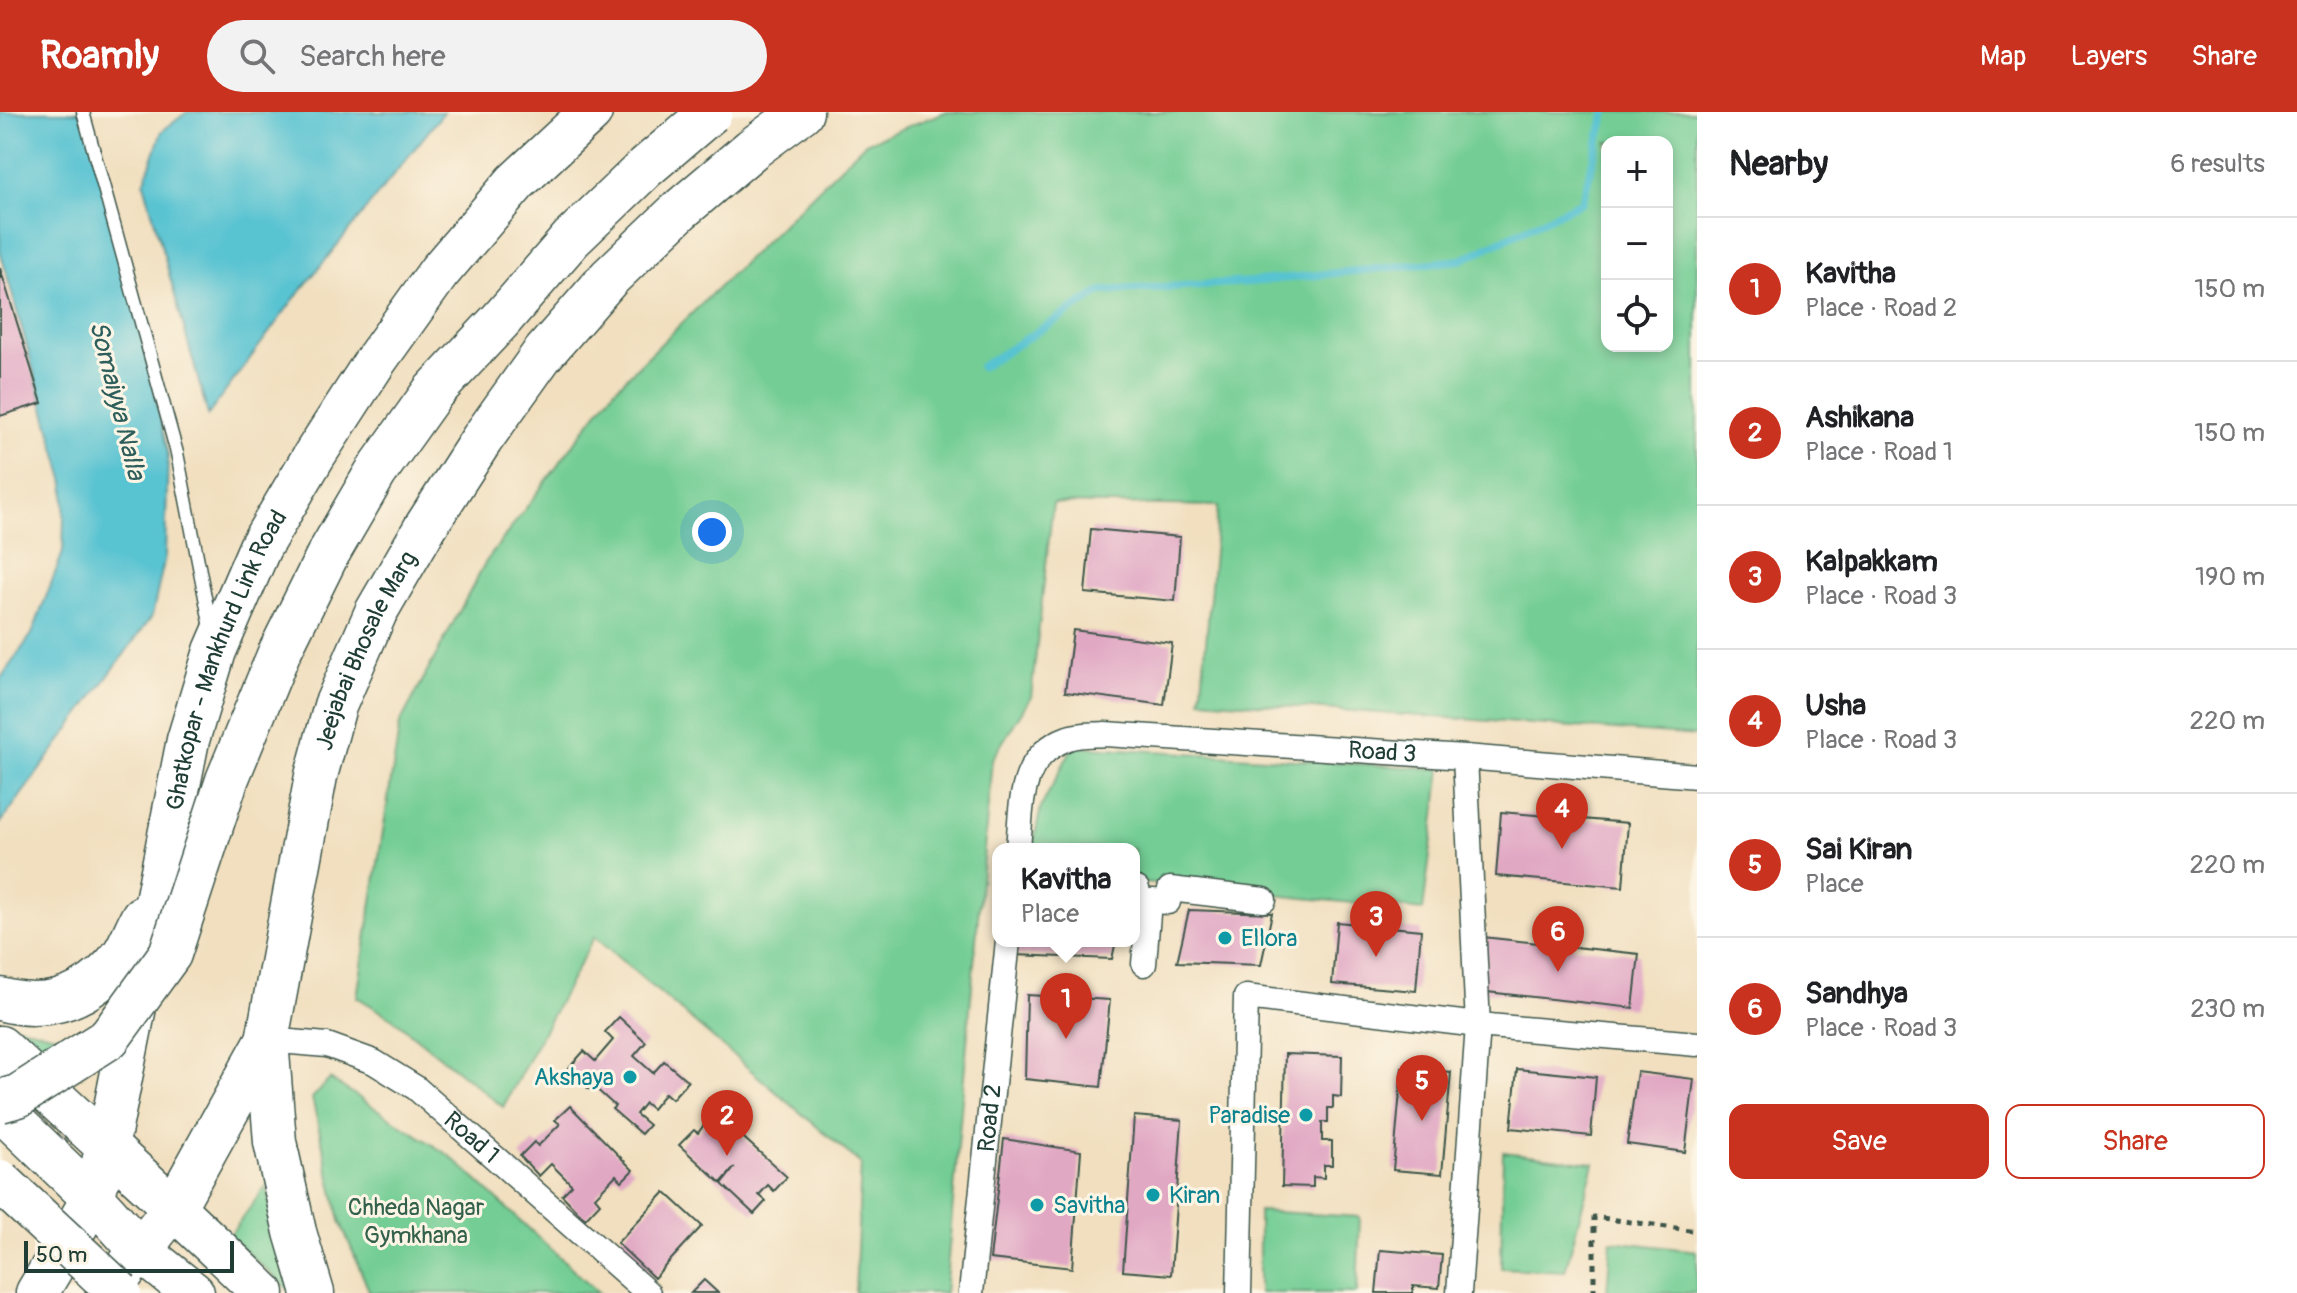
<!DOCTYPE html>
<meta charset="utf-8">
<style>
body{margin:0;font-family:Pangolin,sans-serif;background:#f2f2f2;color:#202124}
.controls{position:absolute;right:24px;top:24px;display:grid;overflow:hidden;border-radius:16px;box-shadow:0 4px 12px #0003}
.controls button{width:72px;height:72px;display:grid;place-items:center;padding:0;border:0;border-bottom:2px solid #e0e0e0;background:#fff;color:#202124;font:40px sans-serif}
.scale{position:absolute;left:24px;bottom:20px;width:210px;box-sizing:border-box;padding-left:8px;border:4px solid #1f3d34;border-top:0;font-size:22px;line-height:28px;white-space:nowrap;color:#1f3d34;-webkit-text-stroke:6px #fcf5e5;paint-order:stroke}
.you{position:absolute;left:712px;top:420px;width:28px;height:28px;margin:-20px;border:6px solid #fff;border-radius:50%;background:#1a73e8;box-shadow:0 0 0 12px #1a73e833}
.badge{display:grid;place-items:center;width:52px;height:52px;border-radius:50%;background:#c8321e;color:#fff;font-size:26px;font-weight:700}
.pin{position:absolute;translate:-50% -66px;filter:drop-shadow(0 2px 4px #0008)}
.pin::after{content:'';position:absolute;top:42px;width:28px;height:24px;background:inherit;clip-path:polygon(0 0,100% 0,50% 100%)}
.popup{position:absolute;left:992px;top:731px;width:148px;height:104px;box-sizing:border-box;display:grid;place-content:center;border-radius:16px;background:#fff;filter:drop-shadow(0 2px 6px #0005);font-size:26px;white-space:nowrap;color:#757577}
.popup b{font-size:30px;color:#202124}
.popup::after{content:'';position:absolute;left:50%;top:100%;margin-left:-16px;border:16px solid transparent;border-top-color:#fff}
.list{margin:0;padding:0;list-style:none}
h2{display:flex;justify-content:space-between;align-items:center;height:104px;margin:0;padding:0 32px;font-size:34px}
h2 small{font-size:26px;font-weight:400;color:#757577}
.list li{display:grid;grid-template-columns:52px 1fr auto;gap:24px;align-items:center;box-sizing:border-box;height:144px;padding:0 32px;border-top:2px solid #e0e0e0}
.list b{display:block;font-size:30px;white-space:nowrap}
.list p{margin:0;font-size:26px;white-space:nowrap;color:#757577}
.list em{font-size:26px;font-style:normal;color:#757577}
.actions{display:flex;gap:16px;padding:24px 32px}
.actions a{flex:1;padding:18px 0;border:2px solid #c8321e;border-radius:16px;text-align:center;font-size:28px;color:#c8321e}
.actions .main{background:#c8321e;color:#fff}
.icon{flex:none;width:44px;height:44px;fill:none;stroke:currentColor;stroke-width:2;stroke-linecap:round;stroke-linejoin:round}
.map{position:relative;flex:none;width:1697px;height:1181px;overflow:hidden}
header{display:flex;align-items:center;gap:48px;box-sizing:border-box;height:112px;padding:0 40px;background:#c8321e;color:#fff}
header strong{font-size:38px}
nav{display:flex;gap:44px;margin-inline-start:auto;font-size:28px}
.search{width:560px;height:72px;background:#f2f2f2;display:flex;align-items:center;gap:20px;box-sizing:border-box;padding:0 28px;border-radius:44px;color:#757577;font-size:30px}
main{display:flex}
aside{flex:1;background:#fff}
.map>svg:first-child{display:block}
</style>
<header>
<strong>Roamly</strong>
<div class="search"><svg class="icon" aria-label="search" viewBox="0 0 24 24"><circle cx="10" cy="10" r="6"/><path d="M15 15l6 6"/></svg>Search here</div>
<nav><a>Map</a><a>Layers</a><a>Share</a></nav>
</header>
<main>
<div class="map">
<svg width="1697" height="1181" viewBox="0 0 1697 1181">
<rect width="100%" height="100%" fill="#fcf5e5"/>
<filter id="ink" filterUnits="userSpaceOnUse"><feTurbulence type="fractalNoise" baseFrequency=".0125" numOctaves="2"/><feDisplacementMap in="SourceGraphic" scale="16" xChannelSelector="R" yChannelSelector="G"/><feConvolveMatrix kernelMatrix="1 2 1 2 8 2 1 2 1" color-interpolation-filters="sRGB"/></filter>
<filter id="wash" filterUnits="userSpaceOnUse"><feTurbulence type="fractalNoise" baseFrequency=".006" numOctaves="4" result="noise"/><feDisplacementMap in="SourceGraphic" scale="32" xChannelSelector="R" yChannelSelector="G"/><feGaussianBlur stdDeviation="1.8" result="paint"/><feColorMatrix in="noise" values="0 0 0 0 0 0 0 0 0 0 0 0 0 0 0 0 0 1.4 0 .05"/><feComposite in="paint" operator="in"/></filter>
<g filter="url(#wash)">
<rect width="100%" height="100%" fill="#f1dfbf"/>
<g fill="#73cd94" stroke="#498564" stroke-width="2" fill-rule="evenodd">
<path d="M945,0H1697V624L1201,588L1218,394L1053,391L1031,585L992,647L945,1181H855L861,1052L594,825L503,995L393,907L357,885L400,611L485,451L614,278L865,31ZM1607,30H1667V234H1607Z"/>
<polygon points="1073,634 1441,657 1423,798 1134,769 1134,737 1032,737 1041,695"/>
<polygon points="0,910 77,928 64,966 0,915"/>
<polygon points="330,967 450,1044 599,1181 370,1181 340,1109 312,986"/>
<polygon points="1503,1040 1594,1051 1565,1159 1501,1156"/>
<polygon points="266,1074 292,1181 229,1124"/>
<polygon points="1259,1099 1360,1105 1357,1181 1259,1181"/>
<polygon points="1611,1129 1697,1139 1697,1181 1607,1181"/>
</g>
<g fill="#58c3d1" stroke="#3c8082" stroke-width="2">
<polygon points="0,0 83,0 145,235 168,342 165,445 152,504 0,712 0,567 32,522 63,440 65,371 0,138"/>
<polygon points="187,0 444,0 294,187 208,303 144,71 162,19"/>
</g>
<g fill="none" stroke-linecap="round" stroke-linejoin="round">
<polyline stroke="#58c3d1" stroke-width="8" points="981,255 1102,179 1250,170 1461,148 1582,90 1606,0"/>
</g>
<g id="blocks">
<g fill="#e1a8c4">
<polygon points="0,156 42,291 0,304"/>
<polygon points="1091,417 1180,425 1175,489 1085,481"/>
<polygon points="1073,518 1172,531 1164,593 1065,580"/>
<polygon points="1501,700 1628,711 1623,775 1496,764"/>
<polygon points="1189,798 1272,801 1261,853 1177,850"/>
<polygon points="1337,810 1421,818 1416,879 1332,872"/>
<polygon points="1483,825 1639,842 1633,896 1478,879"/>
<polygon points="1017,829 1116,829 1112,847 1015,843"/>
<polygon points="1027,883 1110,888 1101,975 1025,967"/>
<polygon points="619,905 646,930 634,944 653,961 664,949 688,969 672,987 665,981 652,997 645,991 636,1002 649,1013 641,1022 612,997 615,994 592,973 589,977 568,957 584,939 595,949 613,928 605,920"/>
<polygon points="1285,942 1342,944 1341,985 1333,984 1333,996 1328,996 1328,1010 1322,1010 1322,1029 1332,1029 1332,1053 1324,1053 1324,1066 1313,1065 1313,1075 1282,1074"/>
<polygon points="1402,956 1451,960 1442,1062 1393,1058"/>
<polygon points="1517,957 1596,965 1591,1024 1511,1016"/>
<polygon points="1637,960 1694,967 1685,1040 1627,1032"/>
<polygon points="570,994 633,1058 622,1069 616,1063 595,1085 600,1091 585,1107 562,1083 572,1073 551,1052 539,1064 520,1044 534,1030 538,1034 560,1012 555,1008"/>
<polygon points="714,999 787,1065 774,1079 768,1073 759,1083 766,1089 754,1102 722,1072 735,1055 721,1071 679,1033 694,1018 698,1021"/>
<polygon points="1134,1004 1182,1008 1171,1163 1123,1159"/>
<polygon points="1004,1027 1081,1039 1072,1156 990,1147"/>
<polygon points="665,1080 702,1114 654,1166 617,1131"/>
<polygon points="1380,1138 1442,1143 1439,1176 1413,1174 1413,1181 1376,1181"/>
<polygon points="704,1168 718,1181 691,1181"/>
</g>
</g>
</g>
<g filter="url(#ink)">
<use href="#blocks" fill-opacity="0" stroke="#3e5549" stroke-width="2"/>
<g fill="none" stroke-linecap="round" stroke-linejoin="round">
<g stroke="#3e5549" stroke-width="15">
<polyline id="lane" points="83,0 177,341 211,516"/>
</g>
<g stroke="#3e5549" stroke-width="27">
<g id="street">
<path id="s1" d="M1018,737C1022,693 1018,644 1068,626C1078,622 1094,623 1105,622L1465,645L1697,664"/>
<polyline points="1134,777 1137,777 1137,788 1168,790 1170,777 1264,788"/>
<polyline points="1144,852 1149,789"/>
<path id="s2" d="M267,928L327,933L374,950L416,976L648,1181"/>
<path id="s3" d="M971,1181L1008,829"/>
<polyline points="1239,1181 1246,885 1478,913 1697,932"/>
<polyline points="1459,1181 1478,913 1465,645"/>
</g>
</g>
<g stroke="#3e5549" stroke-width="45">
<g id="highway">
<path d="M0,887C49,901 91,884 122,844C130,833 135,817 142,805"/>
<polyline points="267,928 275,1030 295,1120 313,1181"/>
<path d="M0,935C87,1018 178,1097 263,1181"/>
<polyline points="0,997 93,1086 141,1139 193,1181"/>
<path id="s4" d="M37,1181L93,1086L107,1036L188,628L215,539L260,435L315,342L376,248L439,160L516,70L591,0"/>
<path id="s5" d="M107,1181L175,1094L267,928L316,664L335,594L376,500L426,414L482,327L542,243L609,166L680,98L752,37L802,0"/>
</g>
</g>
<polyline stroke="#3e5549" stroke-width="5" stroke-dasharray="6 6" stroke-linecap="butt" points="1594,1181 1594,1105 1697,1119"/>
<use href="#lane" stroke="#fff" stroke-width="12"/>
<use href="#street" stroke="#fff" stroke-width="24"/>
<use href="#highway" stroke="#fff" stroke-width="42"/>
<g stroke="#3e5549" stroke-width="45" stroke-linecap="butt">
<g id="highway-bridge">
<polyline points="0,989 18,984 109,926 170,842 227,668 279,541 327,444 376,360 433,280 500,209 571,127 645,56 711,0"/>
<polyline points="0,1069 120,1181"/>
</g>
</g>
<use href="#highway-bridge" stroke="#fff" stroke-width="42"/>
</g>
</g>
<g fill="#0f9aa8" stroke="#fcf5e5" stroke-width="3">
<circle cx="1225" cy="826" r="8"/>
<circle cx="630" cy="965" r="8"/>
<circle cx="1306" cy="1003" r="8"/>
<circle cx="1153" cy="1083" r="8"/>
<circle cx="1037" cy="1093" r="8"/>
</g>
<g text-anchor="middle" stroke-width="6" stroke-linejoin="round" paint-order="stroke">
<g font-size="24" fill="#1f3d34" stroke="#fcf5e5">
<text dy="8" stroke="none"><textPath href="#s5" startOffset="704">Jeejabai Bhosale Marg</textPath></text>
<text dy="8" stroke="none"><textPath href="#s4" startOffset="666">Ghatkopar - Mankhurd Link Road</textPath></text>
<text dy="8" stroke="none"><textPath href="#s1" startOffset="446">Road 3</textPath></text>
<text dy="8" stroke="none"><textPath href="#s3" startOffset="176">Road 2</textPath></text>
<text dy="8" stroke="none"><textPath href="#s2" startOffset="234">Road 1</textPath></text>
</g>
<g font-size="24" fill="#0d838f" stroke="#fcf5e5" text-anchor="start">
<text x="1241" y="834">Ellora</text>
<text x="614" y="973" text-anchor="end">Akshaya</text>
<text x="1290" y="1011" text-anchor="end">Paradise</text>
<text x="1169" y="1091">Kiran</text>
<text x="1053" y="1101">Savitha</text>
</g>
<g font-size="24" fill="#34614c" stroke="#fcf5e5">
<text x="416" y="1103">Chheda Nagar<tspan x="416" dy="28">Gymkhana</tspan></text>
</g>
<g font-size="26" font-style="italic" fill="#2d5e5b" stroke="#fcf5e5">
<text transform="translate(118 288) rotate(76)" y="9">Somaiyya Nalla</text>
</g>
</g>
</svg>
<div class="controls">
<button>+</button>
<button>−</button>
<button><svg class="icon" aria-label="locate" viewBox="0 0 24 24"><circle cx="12" cy="12" r="6"/><path d="M12 2v4M12 18v4M2 12h4M18 12h4"/></svg></button>
</div>
<div class="scale">50 m</div>
<div class="you"></div>
<div class="pin badge" style="left:1066px;top:927px">1</div>
<div class="popup"><b>Kavitha</b>Place</div>
<div class="pin badge" style="left:727px;top:1044px">2</div>
<div class="pin badge" style="left:1376px;top:845px">3</div>
<div class="pin badge" style="left:1562px;top:737px">4</div>
<div class="pin badge" style="left:1422px;top:1009px">5</div>
<div class="pin badge" style="left:1558px;top:860px">6</div>
</div>
<aside>
<h2>Nearby<small>6 results</small></h2>
<ul class="list">
<li><span class="badge">1</span><div><b>Kavitha</b><p>Place · Road 2</p></div><em>150 m</em></li>
<li><span class="badge">2</span><div><b>Ashikana</b><p>Place · Road 1</p></div><em>150 m</em></li>
<li><span class="badge">3</span><div><b>Kalpakkam</b><p>Place · Road 3</p></div><em>190 m</em></li>
<li><span class="badge">4</span><div><b>Usha</b><p>Place · Road 3</p></div><em>220 m</em></li>
<li><span class="badge">5</span><div><b>Sai Kiran</b><p>Place</p></div><em>220 m</em></li>
<li><span class="badge">6</span><div><b>Sandhya</b><p>Place · Road 3</p></div><em>230 m</em></li>
</ul>
<div class="actions"><a class="main">Save</a><a>Share</a></div>
</aside>
</main>
